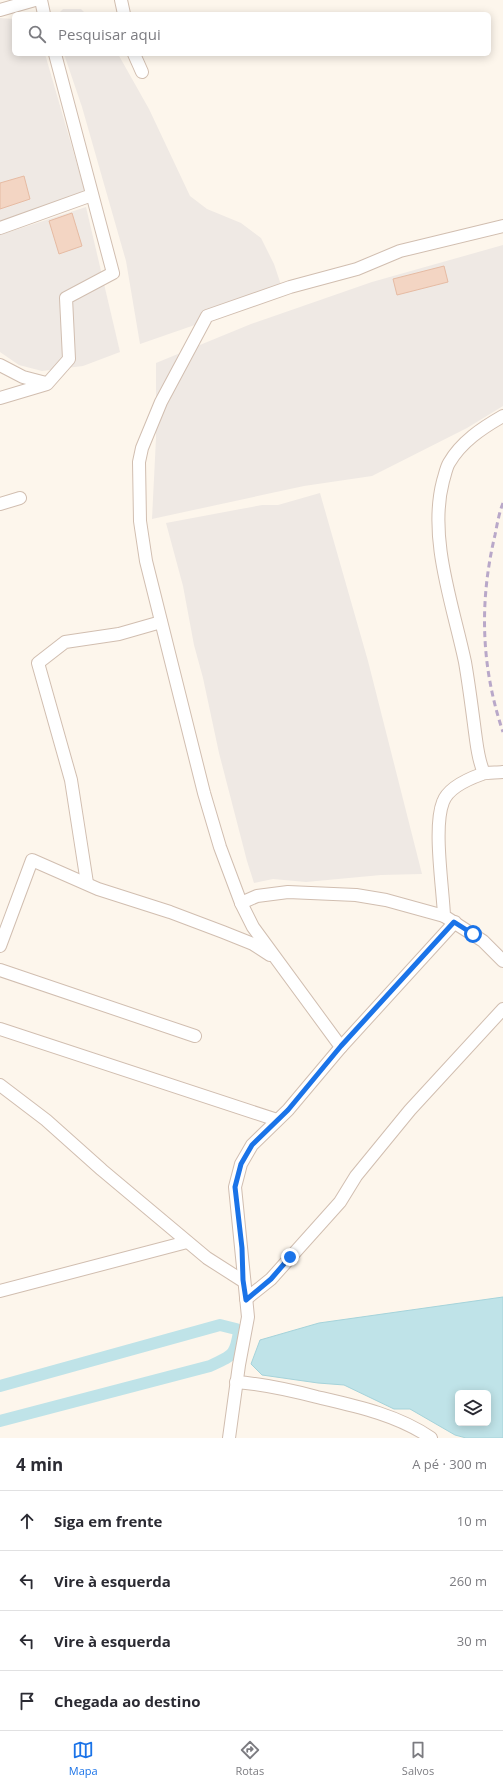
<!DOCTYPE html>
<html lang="pt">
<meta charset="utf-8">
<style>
body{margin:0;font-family:"Open Sans",sans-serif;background:#f7f7f7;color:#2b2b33}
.controls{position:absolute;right:12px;bottom:12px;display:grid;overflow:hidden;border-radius:6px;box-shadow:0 2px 10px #0003}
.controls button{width:36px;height:36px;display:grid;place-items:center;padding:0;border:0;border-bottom:1px solid #e1e1e2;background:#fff;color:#2b2b33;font:20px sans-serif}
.stop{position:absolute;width:12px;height:12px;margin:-9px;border:3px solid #1a73e8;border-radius:50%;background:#fff}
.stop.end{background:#1a73e8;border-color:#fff;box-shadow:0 1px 4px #0008}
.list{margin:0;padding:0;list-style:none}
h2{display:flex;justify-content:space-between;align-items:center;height:52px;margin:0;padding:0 16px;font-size:17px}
h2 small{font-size:13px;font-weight:400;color:#7c7c81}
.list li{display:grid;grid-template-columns:26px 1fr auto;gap:12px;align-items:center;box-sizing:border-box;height:60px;padding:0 16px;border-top:1px solid #e1e1e2}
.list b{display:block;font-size:15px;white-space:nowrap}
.list em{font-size:13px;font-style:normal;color:#7c7c81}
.icon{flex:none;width:22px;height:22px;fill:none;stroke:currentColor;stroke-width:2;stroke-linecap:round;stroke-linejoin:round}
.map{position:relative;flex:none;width:503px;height:1438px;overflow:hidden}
.search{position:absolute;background:#fff;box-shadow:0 2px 10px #0003;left:12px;right:12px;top:12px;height:44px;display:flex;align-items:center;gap:10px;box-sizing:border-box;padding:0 14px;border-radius:6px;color:#7c7c81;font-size:15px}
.sheet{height:292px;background:#fff}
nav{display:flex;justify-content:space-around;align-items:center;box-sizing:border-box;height:56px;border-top:1px solid #e1e1e2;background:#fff;font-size:11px;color:#7c7c81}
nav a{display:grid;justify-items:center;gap:2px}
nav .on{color:#1a73e8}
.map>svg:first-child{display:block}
</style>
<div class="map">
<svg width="503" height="1438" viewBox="0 0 503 1438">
<rect width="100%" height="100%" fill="#fdf6ec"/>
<g fill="#efe9e4">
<polygon points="63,9 81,9 86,14 58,14"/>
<polygon points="0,18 14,19 14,54 45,54 85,192 0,222"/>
<polygon points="64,54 118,54 149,109 190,196 207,209 241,223 261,238 274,264 284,294 140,344 126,261 82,107"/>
<polygon points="86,207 120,352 83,366 42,371 19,365 0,352 0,235"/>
<polygon points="503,245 503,406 467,428 372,476 304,486 152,519 156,438 156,363 251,324 372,282"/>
<polygon points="320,493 368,661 422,874 381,875 306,882 273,879 254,883 247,861 219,753 203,678 194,645 183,586 166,523 262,505 278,505"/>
</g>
<path fill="#bfe3e8" stroke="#a5d3da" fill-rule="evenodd" d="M503,1297V1438H466L455,1435L410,1409H394L344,1385L318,1383L262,1375L251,1364L260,1340L319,1323ZM458,1393H488V1423H458Z"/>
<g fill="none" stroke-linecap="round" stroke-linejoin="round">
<path stroke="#bfe3e8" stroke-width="12" d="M0,1386L220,1325L236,1329L239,1332C235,1357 232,1355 210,1366L0,1421"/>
</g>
<g fill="#f3d5c3" stroke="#e6bba3">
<polygon points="24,176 30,199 0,209 0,183"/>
<polygon points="72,213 82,246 59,254 49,221"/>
<polygon points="444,266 448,282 397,295 393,279"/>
</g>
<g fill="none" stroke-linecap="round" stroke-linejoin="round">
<g stroke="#d1beb0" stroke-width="14">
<g id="minor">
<polyline points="41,0 44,14"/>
<polyline points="121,0 124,14"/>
<polyline points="0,10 35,0"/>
<polyline points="134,54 142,72"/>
<polyline points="0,228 92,195"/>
<polyline points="0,365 23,377 46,383"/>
<polyline points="0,398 47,384 69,359 66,298 113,273 55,54"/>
<polyline points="0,504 20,498"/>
<path d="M503,772C497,773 487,772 482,774C468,779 448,788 443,802C433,827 443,888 444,916L483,941L503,961"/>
<path d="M484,773C478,760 477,746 475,732C472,709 469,685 465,662C453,605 428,538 443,481C445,475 446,468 449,463C461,442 482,428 503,416"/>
<polyline points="87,883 71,780 38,663 65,642 119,634 161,622"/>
<polyline points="241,903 257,896 288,892 356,895 386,900 444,916"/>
<polyline points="0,946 32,860 98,889 170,912 223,932 253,944 270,955"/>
<polyline points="0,970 195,1036"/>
<polyline points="0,1029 277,1120"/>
<polyline points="341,1047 455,922"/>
<polyline points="0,1085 46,1120 102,1170 207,1258 243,1281"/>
<polyline points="0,1291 187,1242"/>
<polyline points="246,1299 271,1279 340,1202 356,1176 410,1110 503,1009"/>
<path d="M236,1382C264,1384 290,1390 317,1397C356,1406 398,1415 431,1438"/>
<polyline points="229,1438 239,1365 248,1317 235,1187 241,1164 252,1145 288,1110 341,1047 253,927 241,903 220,847 204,793 146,561 140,521 139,462 142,448 161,402 207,316 290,287 357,269 400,251 503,226"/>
</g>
</g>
<use href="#minor" stroke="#fff" stroke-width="12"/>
<path stroke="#b9a8c9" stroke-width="3" stroke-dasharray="6 4" stroke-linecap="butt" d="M503,503C499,513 497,525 495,535C479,602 481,667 503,732"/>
</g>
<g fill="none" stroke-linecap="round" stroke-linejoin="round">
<polyline stroke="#1a73e8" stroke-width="5" points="290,1257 271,1279 246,1300 243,1280 242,1248 235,1187 241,1164 252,1145 288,1110 341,1046 454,922 473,934"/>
</g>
</svg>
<div class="controls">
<button><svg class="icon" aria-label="layers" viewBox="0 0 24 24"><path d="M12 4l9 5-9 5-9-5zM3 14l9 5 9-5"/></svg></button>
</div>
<div class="stop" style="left:473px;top:934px"></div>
<div class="stop end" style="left:290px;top:1257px"></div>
<div class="search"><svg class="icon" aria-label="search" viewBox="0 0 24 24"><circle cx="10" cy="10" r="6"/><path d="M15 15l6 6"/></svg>Pesquisar aqui</div>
</div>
<section class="sheet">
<h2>4 min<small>A pé · 300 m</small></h2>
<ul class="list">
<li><svg class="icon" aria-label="ahead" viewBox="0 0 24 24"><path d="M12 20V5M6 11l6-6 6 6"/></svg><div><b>Siga em frente</b></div><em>10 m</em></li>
<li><svg class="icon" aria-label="left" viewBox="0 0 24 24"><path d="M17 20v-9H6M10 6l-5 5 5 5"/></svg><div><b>Vire à esquerda</b></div><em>260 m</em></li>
<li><svg class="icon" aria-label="left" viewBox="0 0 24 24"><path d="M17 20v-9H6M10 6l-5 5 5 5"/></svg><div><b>Vire à esquerda</b></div><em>30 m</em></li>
<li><svg class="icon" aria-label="arrive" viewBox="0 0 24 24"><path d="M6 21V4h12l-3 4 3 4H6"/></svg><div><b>Chegada ao destino</b></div></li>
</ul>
</section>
<nav>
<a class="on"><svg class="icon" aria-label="map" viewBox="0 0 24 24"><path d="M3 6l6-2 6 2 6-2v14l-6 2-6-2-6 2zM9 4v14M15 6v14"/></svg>Mapa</a>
<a><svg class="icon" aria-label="directions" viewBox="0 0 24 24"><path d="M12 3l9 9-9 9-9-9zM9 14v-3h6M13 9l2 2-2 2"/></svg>Rotas</a>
<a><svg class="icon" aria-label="saved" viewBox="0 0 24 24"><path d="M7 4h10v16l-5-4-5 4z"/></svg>Salvos</a>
</nav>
